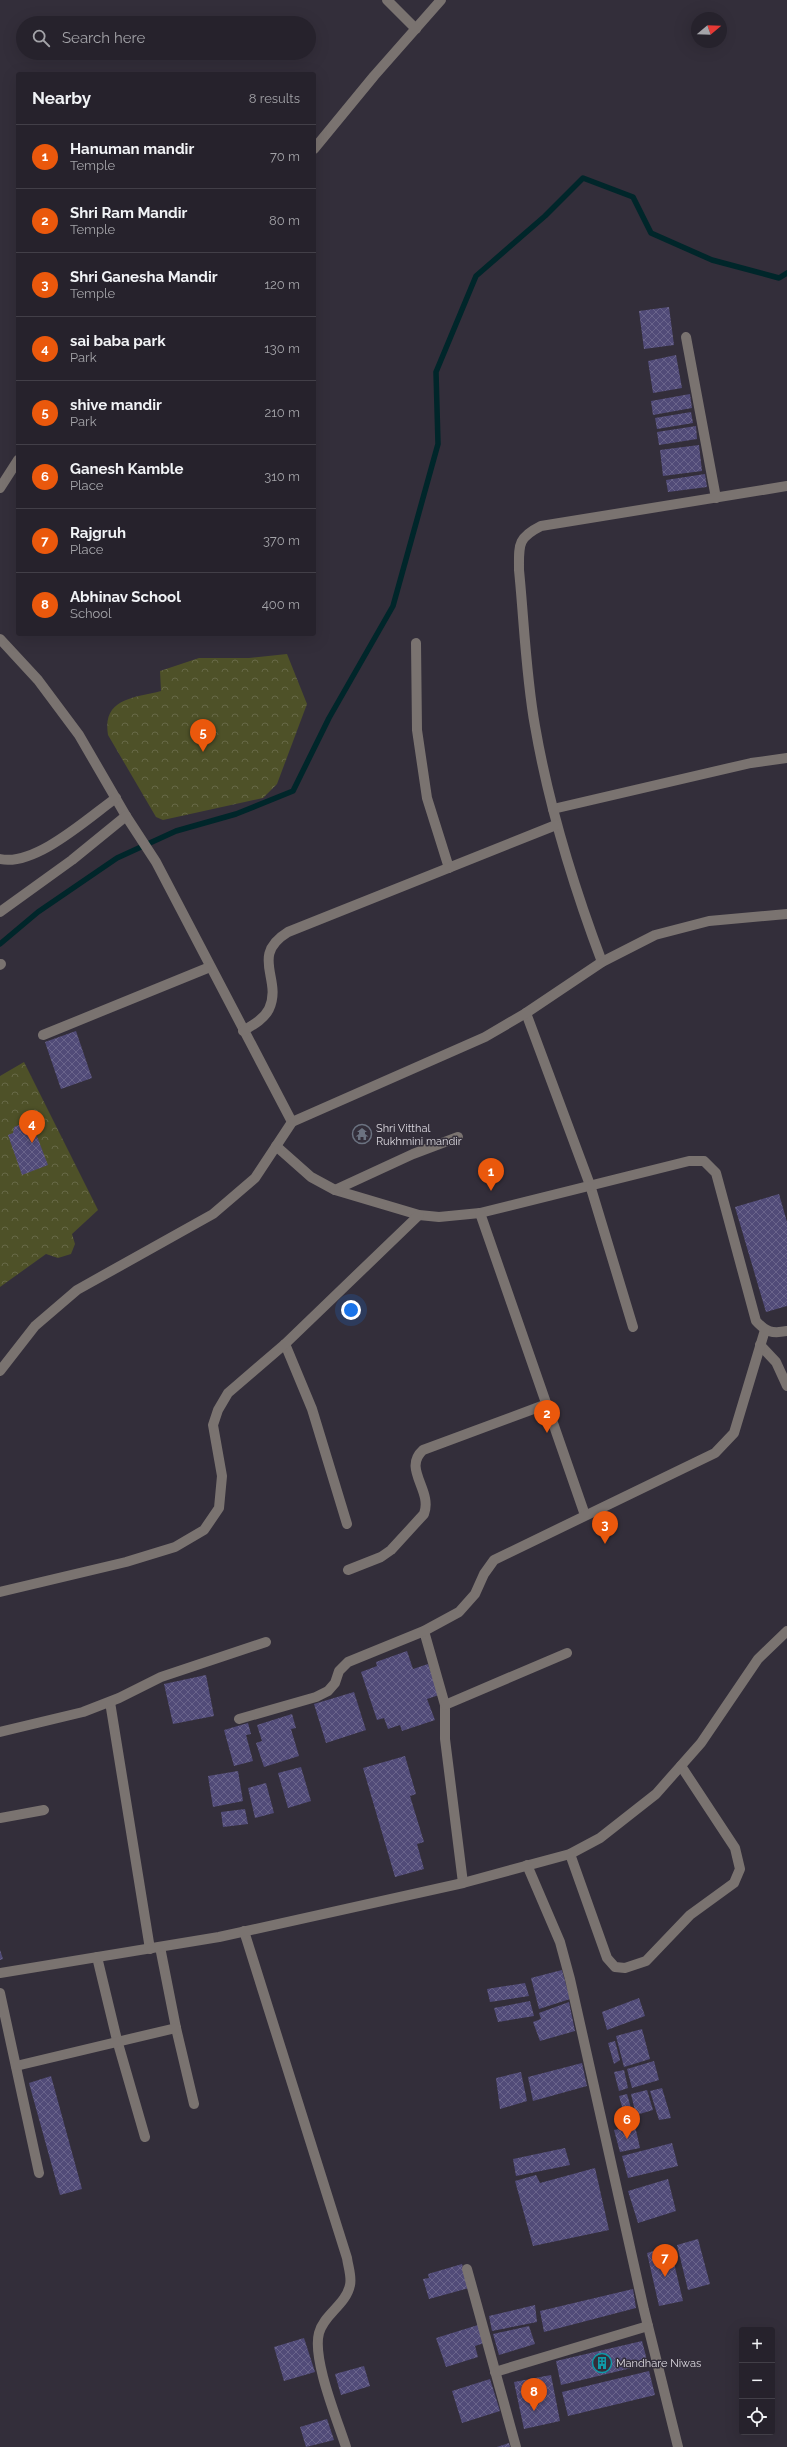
<!DOCTYPE html>
<meta charset="utf-8">
<style>
body{margin:0;font-family:Raleway,sans-serif;background:#2e2a34;color:#f1f3f6}
.controls{position:absolute;right:12px;bottom:12px;display:grid;overflow:hidden;border-radius:4px;box-shadow:0 4px 16px #0002}
.controls button{width:36px;height:36px;display:grid;place-items:center;padding:0;border:0;border-bottom:1px solid #423f48;background:#26222c;color:#f1f3f6;font:20px sans-serif}
.compass{position:absolute;left:691px;top:12px;width:36px;height:36px;border-radius:50%;background:#26222c;box-shadow:0 4px 16px #0002;rotate:71deg}
.you{position:absolute;left:351px;top:1310px;width:14px;height:14px;margin:-10px;border:3px solid #fff;border-radius:50%;background:#1a73e8;box-shadow:0 0 0 6px #1a73e833}
.badge{display:grid;place-items:center;width:26px;height:26px;border-radius:50%;background:#ea580c;color:#fff;font-size:13px;font-weight:700}
.pin{position:absolute;translate:-50% -33px;filter:drop-shadow(0 1px 2px #0008)}
.pin::after{content:'';position:absolute;top:21px;width:14px;height:12px;background:inherit;clip-path:polygon(0 0,100% 0,50% 100%)}
.list{margin:0;padding:0;list-style:none}
h2{display:flex;justify-content:space-between;align-items:center;height:52px;margin:0;padding:0 16px;font-size:17px}
h2 small{font-size:13px;font-weight:400;color:#a4a4a9}
.list li{display:grid;grid-template-columns:26px 1fr auto;gap:12px;align-items:center;box-sizing:border-box;height:64px;padding:0 16px;border-top:1px solid #423f48}
.list b{display:block;font-size:15px;white-space:nowrap}
.list p{margin:0;font-size:13px;white-space:nowrap;color:#a4a4a9}
.list em{font-size:13px;font-style:normal;color:#a4a4a9}
.icon{flex:none;width:22px;height:22px;fill:none;stroke:currentColor;stroke-width:2;stroke-linecap:round;stroke-linejoin:round}
.map{position:relative;flex:none;width:787px;height:2447px;overflow:hidden}
.search{position:absolute;background:#26222c;box-shadow:0 4px 16px #0002;left:16px;top:16px;width:300px;height:44px;display:flex;align-items:center;gap:10px;box-sizing:border-box;padding:0 14px;border-radius:22px;color:#a4a4a9;font-size:15px}
.panel{position:absolute;background:#26222c;box-shadow:0 4px 16px #0002;left:16px;top:72px;width:300px;height:564px;border-radius:4px}
.map>svg:first-child{display:block}
</style>
<div class="map">
<svg width="787" height="2447" viewBox="0 0 787 2447">
<defs>
<pattern id="park-crowns" width="20" height="18" patternUnits="userSpaceOnUse"><rect width="20" height="18" fill="#4e5128"/><path d="M2 6a3 3 0 1 1 6 0M12 15a3 3 0 1 1 6 0" fill="none" stroke="#676947"/></pattern>
<pattern id="building-cross-hatch" width="8" height="8" patternUnits="userSpaceOnUse"><rect width="8" height="8" fill="#514b78"/><path d="M0 0l8 8M0 8l8-8" fill="none" stroke="#6a648b"/></pattern>
</defs>
<rect width="100%" height="100%" fill="#332e3a"/>
<g fill="url(#park-crowns)">
<path d="M287,654L307,704L277,784L263,798L163,820L156,817L108,735C102,698 134,698 161,691L160,671L199,658H249Z"/>
<polygon points="24,1062 98,1210 72,1234 75,1244 71,1254 58,1258 46,1254 0,1287 0,1076"/>
</g>
<g fill="none" stroke-linecap="round" stroke-linejoin="round">
<polyline stroke="#00262a" stroke-width="5.5" points="0,944 38,912 117,858 176,831 236,814 293,791 329,718 393,606 438,444 436,372 476,276 545,216 583,178 633,197 651,233 712,260 779,278 787,273"/>
</g>
<g fill="url(#building-cross-hatch)">
<polygon points="669,307 674,345 644,349 639,311"/>
<polygon points="676,355 682,388 653,393 648,361"/>
<polygon points="690,394 692,408 653,415 651,401"/>
<polygon points="691,412 693,423 657,429 655,418"/>
<polygon points="696,426 697,439 659,445 657,432"/>
<polygon points="699,445 702,471 663,476 660,450"/>
<polygon points="705,474 707,487 668,492 666,480"/>
<polygon points="76,1031 92,1078 61,1089 45,1042"/>
<polygon points="26,1122 33,1126 48,1165 22,1175 8,1135 13,1133 14,1127"/>
<polygon points="779,1194 787,1222 787,1306 766,1312 735,1207"/>
<polygon points="407,1651 413,1669 428,1664 439,1695 427,1699 435,1720 402,1731 400,1725 388,1729 384,1718 377,1720 361,1672 377,1666 376,1662"/>
<polygon points="206,1675 214,1716 173,1724 164,1684"/>
<polygon points="354,1692 366,1730 326,1743 314,1704"/>
<polygon points="292,1714 296,1728 291,1729 299,1756 264,1767 256,1743 262,1741 257,1725"/>
<polygon points="248,1723 251,1734 246,1735 253,1761 234,1766 224,1730"/>
<polygon points="405,1756 416,1794 410,1796 424,1842 417,1844 424,1869 395,1877 363,1768"/>
<polygon points="301,1767 311,1801 288,1808 278,1773"/>
<polygon points="238,1771 243,1801 213,1807 208,1776"/>
<polygon points="266,1783 274,1813 255,1818 248,1788"/>
<polygon points="245,1809 248,1824 223,1827 221,1812"/>
<polygon points="0,1950 3,1959 0,1960"/>
<polygon points="562,1970 570,1999 539,2009 531,1978"/>
<polygon points="525,1983 529,1996 490,2002 487,1989"/>
<polygon points="639,1998 645,2016 607,2030 602,2012"/>
<polygon points="530,2001 534,2016 498,2022 494,2008"/>
<polygon points="569,2002 575,2031 540,2041 533,2022 541,2019 539,2013"/>
<polygon points="642,2029 650,2059 624,2067 616,2036"/>
<polygon points="615,2041 620,2060 614,2064 608,2043"/>
<polygon points="654,2061 659,2080 632,2088 627,2069"/>
<polygon points="582,2063 587,2086 533,2101 528,2077"/>
<polygon points="624,2070 628,2088 619,2091 614,2072"/>
<polygon points="521,2072 527,2101 500,2109 496,2078"/>
<polygon points="51,2076 82,2189 60,2195 29,2083"/>
<polygon points="662,2088 671,2118 659,2120 650,2091"/>
<polygon points="647,2090 653,2110 636,2115 631,2094"/>
<polygon points="627,2094 634,2119 626,2121 619,2096"/>
<polygon points="635,2126 640,2148 620,2152 614,2130"/>
<polygon points="672,2143 678,2166 628,2178 622,2156"/>
<polygon points="565,2148 570,2165 516,2176 513,2159"/>
<polygon points="595,2168 609,2230 533,2246 515,2181 536,2175 540,2183"/>
<polygon points="668,2179 676,2211 638,2223 628,2191"/>
<polygon points="698,2239 710,2284 688,2290 677,2245"/>
<polygon points="670,2246 683,2301 659,2306 647,2253"/>
<polygon points="462,2264 469,2288 429,2299 423,2279 429,2278 428,2274"/>
<polygon points="633,2289 636,2308 544,2332 540,2311"/>
<polygon points="535,2305 537,2322 492,2331 489,2316"/>
<polygon points="478,2325 484,2343 475,2346 478,2357 446,2367 436,2338"/>
<polygon points="529,2326 535,2344 499,2355 493,2334"/>
<polygon points="304,2338 315,2372 284,2381 274,2347"/>
<polygon points="642,2341 648,2364 561,2385 556,2361"/>
<polygon points="364,2366 370,2386 341,2395 335,2374"/>
<polygon points="649,2371 655,2395 568,2416 562,2392"/>
<polygon points="551,2375 560,2421 524,2429 514,2382"/>
<polygon points="490,2379 500,2411 462,2423 452,2391"/>
<polygon points="327,2419 334,2440 306,2447 300,2427"/>
<polygon points="509,2443 510,2447 497,2447"/>
</g>
<g fill="none" stroke-linecap="round" stroke-linejoin="round">
<g stroke="#7a7370" stroke-width="10">
<polyline points="387,0 416,29"/>
<polyline points="314,149 374,76 441,0"/>
<polyline points="686,337 716,498"/>
<polyline points="0,488 18,460"/>
<polyline points="0,639 38,680 79,735 126,816 156,862 292,1122"/>
<polyline points="416,643 417,730 427,798 449,868"/>
<polyline points="553,809 751,763 787,758"/>
<path d="M0,859C35,867 88,818 116,798"/>
<polyline points="0,912 72,860 126,816"/>
<path d="M602,962C573,885 549,807 535,726C526,677 524,620 519,570C519,545 517,538 541,526L787,486"/>
<polyline points="0,965 1,964"/>
<polyline points="526,1013 590,1185 633,1327"/>
<path d="M243,1031C253,1025 264,1019 269,1009C283,979 249,956 288,932L556,825"/>
<polyline points="43,1035 210,967"/>
<path d="M276,1146L311,1177L335,1190L419,1215L439,1217L480,1213L689,1161H704L716,1173L756,1321C766,1332 772,1334 787,1331"/>
<polyline points="335,1190 413,1154 458,1137"/>
<polyline points="480,1213 585,1515"/>
<polyline points="285,1344 312,1409 347,1524"/>
<polyline points="760,1345 776,1362 787,1386"/>
<polyline points="0,1371 35,1326 77,1290 213,1214 255,1178 292,1122 485,1037 526,1013 602,962 655,935 709,921 787,914"/>
<path d="M348,1570L381,1557L391,1550L424,1514C433,1490 402,1469 423,1450L547,1404"/>
<polyline points="0,1592 126,1562 175,1547 204,1530 219,1508 222,1476 213,1425 218,1410 228,1393 285,1344 419,1215"/>
<polyline points="424,1631 445,1705 445,1739 463,1883"/>
<polyline points="110,1702 150,1949"/>
<polyline points="445,1705 567,1653"/>
<polyline points="239,1719 316,1697 328,1691 335,1683 339,1671 348,1662 424,1631 459,1612 475,1594 484,1574 494,1560 715,1453 734,1433 765,1330"/>
<polyline points="0,1732 83,1712 119,1698 161,1677 266,1642"/>
<polyline points="0,1818 44,1810"/>
<polyline points="570,1854 607,1958 615,1967 625,1968 646,1961 690,1915 734,1883 740,1869 735,1848 681,1766"/>
<polyline points="527,1865 560,1942 570,1979 644,2310 678,2447"/>
<path d="M244,1931L347,2258C348,2266 352,2277 350,2285C346,2305 324,2314 319,2333C312,2359 337,2419 346,2447"/>
<polyline points="160,1947 176,2028 194,2104"/>
<polyline points="97,1957 117,2040 145,2137"/>
<polyline points="0,1973 219,1937 463,1883 570,1854 600,1838 656,1794 701,1743 758,1659 787,1631"/>
<polyline points="0,1993 39,2173"/>
<polyline points="16,2066 176,2028"/>
<polyline points="467,2269 516,2447"/>
<polyline points="495,2372 648,2326"/>
</g>
</g>
<defs>
<g id="temple-ring" transform="scale(1)"><circle r="9.5" fill="#332e3a" stroke="#6b7280" stroke-width="1.5"/><path d="M0-6L5-2H3V0L6.5 2.5H4V6H1.5V3h-3V6H-4V2.5H-6.5L-3 0V-2H-5Z" fill="#6b7280"/></g>
<g id="building-ring" transform="scale(1)"><circle r="9.5" fill="#332e3a" stroke="#0f9aa8" stroke-width="1.5"/><path d="M-4-6H4V6H1V3H-1V6H-4ZM-2.5-4.3h1.7v1.8h-1.7ZM.8-4.3h1.7v1.8H.8ZM-2.5-1h1.7V.8h-1.7ZM.8-1h1.7V.8H.8Z" fill="#0f9aa8"/></g>
</defs>
<g fill-rule="evenodd">
<use href="#temple-ring" x="362" y="1134"/>
<use href="#building-ring" x="602" y="2363"/>
</g>
<g text-anchor="middle" stroke-width="3" stroke-linejoin="round" paint-order="stroke">
<g font-size="11" fill="#dedbe2" stroke="#332e3a" text-anchor="start">
<text x="376" y="1132">Shri Vitthal<tspan x="376" dy="13">Rukhmini mandir</tspan></text>
<text x="616" y="2367">Mandhare Niwas</text>
</g>
</g>
</svg>
<div class="controls">
<button>+</button>
<button>−</button>
<button><svg class="icon" aria-label="locate" viewBox="0 0 24 24"><circle cx="12" cy="12" r="6"/><path d="M12 2v4M12 18v4M2 12h4M18 12h4"/></svg></button>
</div>
<svg class="compass" viewBox="-18 -18 36 36"><path d="M0-13l5 13h-10z" fill="#e53935"/><path d="M0 13l5-13h-10z" fill="#a4a4a9"/></svg>
<div class="you"></div>
<div class="pin badge" style="left:491px;top:1191px">1</div>
<div class="pin badge" style="left:547px;top:1433px">2</div>
<div class="pin badge" style="left:605px;top:1544px">3</div>
<div class="pin badge" style="left:32px;top:1143px">4</div>
<div class="pin badge" style="left:203px;top:752px">5</div>
<div class="pin badge" style="left:627px;top:2139px">6</div>
<div class="pin badge" style="left:665px;top:2277px">7</div>
<div class="pin badge" style="left:534px;top:2411px">8</div>
<div class="search"><svg class="icon" aria-label="search" viewBox="0 0 24 24"><circle cx="10" cy="10" r="6"/><path d="M15 15l6 6"/></svg>Search here</div>
<section class="panel">
<h2>Nearby<small>8 results</small></h2>
<ul class="list">
<li><span class="badge">1</span><div><b>Hanuman mandir</b><p>Temple</p></div><em>70 m</em></li>
<li><span class="badge">2</span><div><b>Shri Ram Mandir</b><p>Temple</p></div><em>80 m</em></li>
<li><span class="badge">3</span><div><b>Shri Ganesha Mandir</b><p>Temple</p></div><em>120 m</em></li>
<li><span class="badge">4</span><div><b>sai baba park</b><p>Park</p></div><em>130 m</em></li>
<li><span class="badge">5</span><div><b>shive mandir</b><p>Park</p></div><em>210 m</em></li>
<li><span class="badge">6</span><div><b>Ganesh Kamble</b><p>Place</p></div><em>310 m</em></li>
<li><span class="badge">7</span><div><b>Rajgruh</b><p>Place</p></div><em>370 m</em></li>
<li><span class="badge">8</span><div><b>Abhinav School</b><p>School</p></div><em>400 m</em></li>
</ul>
</section>
</div>
